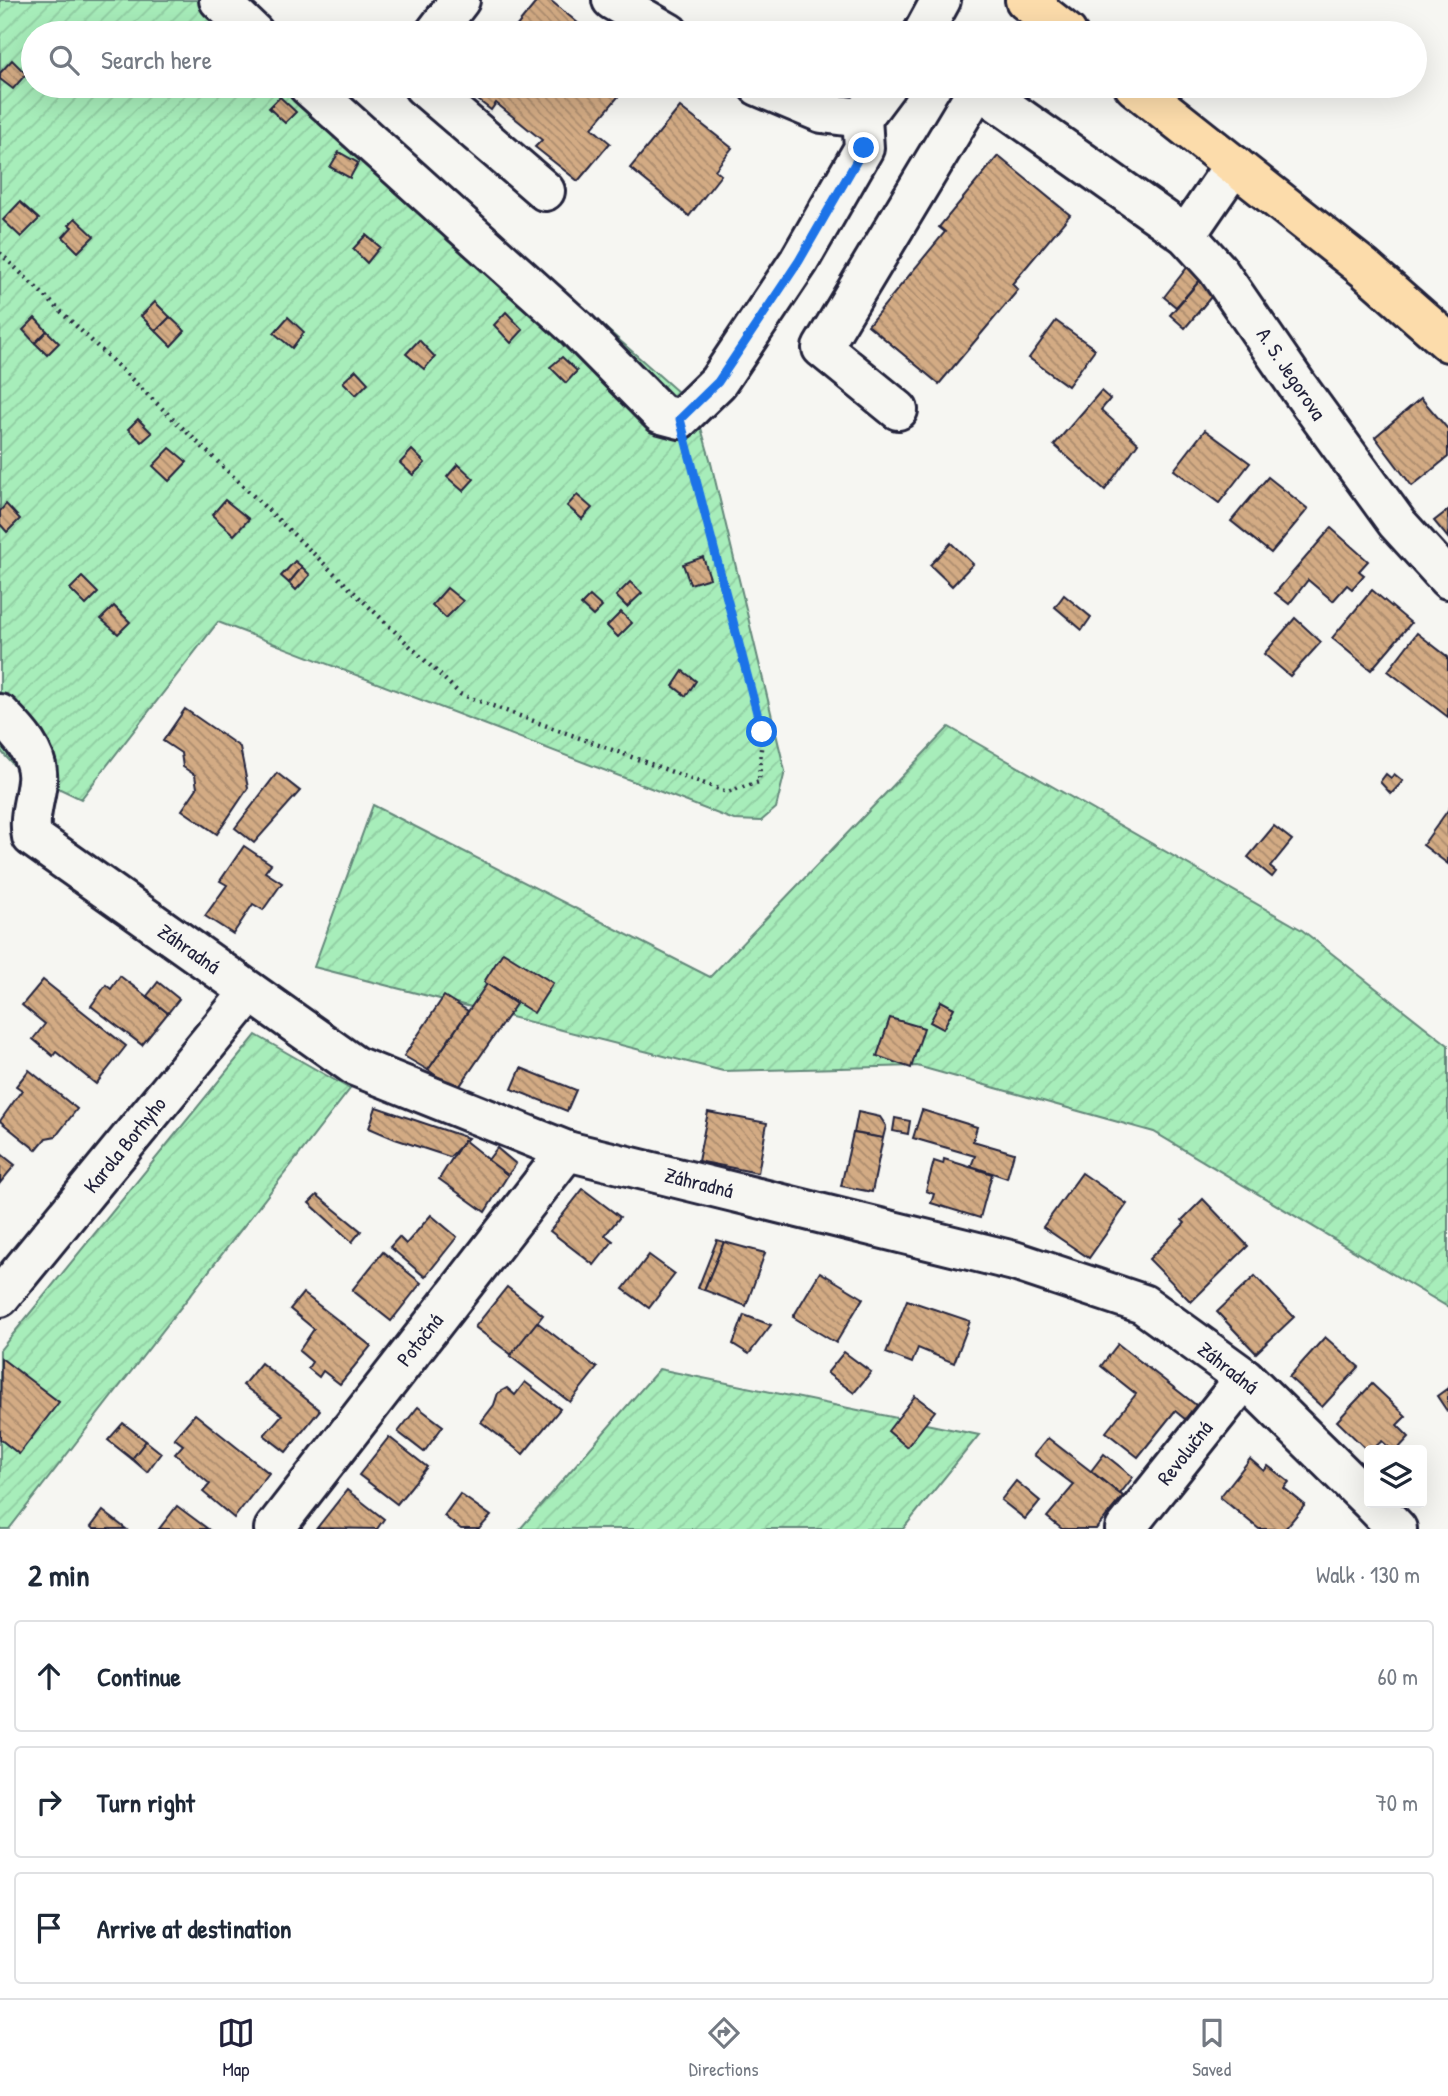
<!DOCTYPE html>
<meta charset="utf-8">
<style>
body{margin:0;font-family:"Patrick Hand",sans-serif;background:#f2f2f3;color:#1f2937}
.controls{position:absolute;right:21px;bottom:21px;display:grid;overflow:hidden;border-radius:7px;box-shadow:0 7px 28px #0002}
.controls button{width:63px;height:63px;display:grid;place-items:center;padding:0;border:0;border-bottom:2px solid #e0e1e3;background:#fff;color:#1f2937;font:35px sans-serif}
.stop{position:absolute;width:21px;height:21px;margin:-16px;border:5px solid #1a73e8;border-radius:50%;background:#fff}
.stop.end{background:#1a73e8;border-color:#fff;box-shadow:0 2px 7px #0008}
.list{margin:0;padding:0;list-style:none}
h2{display:flex;justify-content:space-between;align-items:center;height:91px;margin:0;padding:0 28px;font-size:30px}
h2 small{font-size:23px;font-weight:400;color:#747a83}
.list li{display:grid;grid-template-columns:46px 1fr auto;gap:21px;align-items:center;box-sizing:border-box;height:112px;margin:0 14px 14px;padding:0 14px;border:2px solid #e0e1e3;border-radius:7px}
.list b{display:block;font-size:26px;white-space:nowrap}
.list em{font-size:23px;font-style:normal;color:#747a83}
.icon{flex:none;width:38px;height:38px;fill:none;stroke:currentColor;stroke-width:2;stroke-linecap:round;stroke-linejoin:round}
.map{position:relative;flex:none;width:1448px;height:1529px;overflow:hidden}
.search{position:absolute;background:#fff;box-shadow:0 7px 28px #0002;left:21px;right:21px;top:21px;height:77px;display:flex;align-items:center;gap:18px;box-sizing:border-box;padding:0 24px;border-radius:38px;color:#747a83;font-size:26px}
.sheet{height:469px;background:#fff}
nav{display:flex;justify-content:space-around;align-items:center;box-sizing:border-box;height:98px;border-top:2px solid #e0e1e3;background:#fff;font-size:19px;color:#747a83}
nav a{display:grid;justify-items:center;gap:4px}
nav .on{color:#22223b}
.map>svg:first-child{display:block}
</style>
<div class="map">
<svg width="1448" height="1529" viewBox="0 0 1448 1529">
<defs>
<pattern id="garden-furrows" width="10" height="10" patternUnits="userSpaceOnUse" patternTransform="scale(1.75)"><rect width="10" height="10" fill="#a7edba"/><path d="M-1 1l2-2M0 10L10 0M9 11l2-2" fill="none" stroke="#8fcba1"/></pattern>
<pattern id="building-back-hatch" width="6" height="6" patternUnits="userSpaceOnUse" patternTransform="scale(1.75)"><rect width="6" height="6" fill="#d3ab84"/><path d="M-1 5l2 2M0 0l6 6M5-1l2 2" fill="none" stroke="#ab8b6d"/></pattern>
</defs>
<rect width="100%" height="100%" fill="#f6f6f2"/>
<filter id="ink" filterUnits="userSpaceOnUse"><feTurbulence type="fractalNoise" baseFrequency=".0143" numOctaves="2"/><feDisplacementMap in="SourceGraphic" scale="14" xChannelSelector="R" yChannelSelector="G"/><feConvolveMatrix kernelMatrix="1 2 1 2 8 2 1 2 1" color-interpolation-filters="sRGB"/></filter>
<g filter="url(#ink)">
<g fill="url(#garden-furrows)" stroke="#64887a" stroke-width="2">
<polygon points="0,0 237,0 274,33 33,33 33,86 332,86 695,407 710,459 785,771 776,808 761,821 734,820 218,622 81,799 16,768 0,750"/>
<polygon points="949,727 1302,930 1448,1045 1448,1307 1154,1132 917,1066 723,1071 314,967 373,805 710,977"/>
<polygon points="256,1035 350,1089 9,1529 0,1529 0,1350"/>
<polygon points="659,1369 979,1435 903,1529 520,1529"/>
</g>
<g fill="url(#building-back-hatch)" stroke="#22223b" stroke-width="2">
<polygon points="538,0 550,0 590,33 511,33"/>
<polygon points="12,60 26,74 13,89 0,79 0,73"/>
<polygon points="469,86 627,86 592,128 610,143 578,181 535,147 542,140 496,103 491,110 465,90"/>
<polygon points="280,97 296,112 285,123 269,108"/>
<polygon points="680,107 732,148 715,170 721,175 689,216 630,168"/>
<polygon points="339,152 358,163 350,178 330,167"/>
<polygon points="998,156 1070,215 1012,284 1018,290 939,384 868,325 945,232 939,227"/>
<polygon points="20,202 39,219 21,237 3,220"/>
<polygon points="75,218 94,236 78,252 63,237 72,227 69,225"/>
<polygon points="366,235 380,247 367,263 353,249"/>
<polygon points="1189,265 1202,278 1176,307 1164,297"/>
<polygon points="1202,278 1216,291 1185,328 1170,315"/>
<polygon points="155,302 170,317 156,331 141,316"/>
<polygon points="506,312 523,330 511,343 494,325"/>
<polygon points="170,317 185,331 171,346 156,331"/>
<polygon points="288,317 304,332 292,348 274,333"/>
<polygon points="35,318 47,331 35,343 23,330"/>
<polygon points="1056,321 1095,349 1068,386 1029,358"/>
<polygon points="47,331 59,343 47,355 35,343"/>
<polygon points="419,340 435,357 424,369 406,354"/>
<polygon points="562,357 577,371 566,383 550,367"/>
<polygon points="356,370 368,383 356,395 343,382"/>
<polygon points="1101,391 1110,399 1101,410 1138,443 1105,490 1054,445"/>
<polygon points="1421,398 1448,429 1448,457 1412,486 1375,437"/>
<polygon points="138,419 152,433 142,442 128,429"/>
<polygon points="1205,430 1250,463 1219,503 1174,470"/>
<polygon points="170,448 187,462 169,481 153,466"/>
<polygon points="412,450 425,463 413,475 400,463"/>
<polygon points="458,464 474,479 463,491 447,477"/>
<polygon points="1268,477 1308,509 1271,553 1231,521"/>
<polygon points="577,495 592,508 582,519 567,506"/>
<polygon points="225,500 249,519 234,535 212,515"/>
<polygon points="6,504 20,519 7,532 0,524 0,511"/>
<polygon points="1448,510 1448,538 1434,521"/>
<polygon points="1331,528 1368,561 1359,571 1364,575 1352,589 1347,585 1333,601 1308,580 1289,604 1275,593"/>
<polygon points="951,543 973,564 952,586 930,565"/>
<polygon points="703,557 710,578 690,584 683,564"/>
<polygon points="295,561 302,567 289,583 281,576"/>
<polygon points="302,567 310,575 296,590 289,583"/>
<polygon points="82,577 98,593 86,605 70,589"/>
<polygon points="630,582 642,593 627,607 616,596"/>
<polygon points="447,588 463,601 446,618 432,605"/>
<polygon points="1372,590 1411,623 1371,670 1332,638"/>
<polygon points="1064,595 1091,617 1082,630 1055,607"/>
<polygon points="590,596 602,607 593,616 581,605"/>
<polygon points="114,606 130,622 118,634 101,619"/>
<polygon points="621,612 632,623 618,637 607,626"/>
<polygon points="1295,618 1321,642 1290,676 1264,654"/>
<polygon points="1417,633 1448,657 1448,717 1388,671"/>
<polygon points="683,671 696,681 686,696 673,686"/>
<polygon points="185,709 240,747 248,788 217,834 182,810 197,788 195,775 183,767 181,753 163,741"/>
<polygon points="277,773 300,791 254,843 235,828"/>
<polygon points="1386,774 1391,778 1394,774 1403,781 1391,794 1380,782"/>
<polygon points="1448,810 1448,864 1423,845"/>
<polygon points="1274,826 1292,840 1270,867 1276,872 1272,877 1248,857"/>
<polygon points="244,846 271,864 265,872 282,883 263,910 253,904 233,934 205,916 227,885 220,881"/>
<polygon points="503,952 553,983 534,1013 484,982"/>
<polygon points="120,976 168,1013 142,1045 91,1006 106,985 111,989"/>
<polygon points="43,980 126,1046 96,1084 56,1052 53,1056 33,1039 45,1024 22,1005"/>
<polygon points="158,982 179,999 168,1013 147,996"/>
<polygon points="487,984 516,1004 457,1090 428,1070"/>
<polygon points="444,996 468,1011 428,1070 404,1056"/>
<polygon points="941,1001 954,1008 943,1029 930,1022"/>
<polygon points="890,1018 924,1028 911,1068 877,1056"/>
<polygon points="521,1068 576,1090 567,1111 512,1089"/>
<polygon points="29,1070 77,1109 56,1136 46,1138 36,1150 0,1121 22,1090 16,1086"/>
<polygon points="376,1107 468,1138 450,1157 395,1139 369,1128"/>
<polygon points="922,1110 977,1127 973,1141 1014,1153 1007,1178 971,1166 975,1156 913,1138"/>
<polygon points="708,1112 767,1123 758,1173 698,1161"/>
<polygon points="858,1112 880,1117 886,1126 883,1138 854,1133"/>
<polygon points="895,1118 910,1121 908,1134 893,1131"/>
<polygon points="853,1133 883,1138 872,1192 841,1186"/>
<polygon points="464,1140 508,1175 485,1212 439,1179"/>
<polygon points="497,1148 516,1164 508,1175 488,1160"/>
<polygon points="0,1153 15,1165 0,1183"/>
<polygon points="944,1159 992,1174 980,1218 931,1203 934,1194 926,1191 934,1161 943,1164"/>
<polygon points="1082,1173 1127,1204 1089,1258 1043,1227"/>
<polygon points="583,1189 620,1217 605,1235 613,1241 594,1265 550,1231"/>
<polygon points="317,1195 361,1231 352,1242 309,1203"/>
<polygon points="1203,1199 1248,1246 1191,1302 1149,1259 1185,1223 1182,1220"/>
<polygon points="431,1215 457,1237 425,1277 390,1247 399,1237 406,1244"/>
<polygon points="717,1240 724,1242 704,1290 698,1288"/>
<polygon points="724,1242 765,1253 746,1306 704,1290"/>
<polygon points="383,1252 421,1283 391,1321 352,1290"/>
<polygon points="649,1255 675,1274 649,1308 623,1289"/>
<polygon points="820,1272 863,1298 836,1343 793,1317"/>
<polygon points="1255,1276 1294,1317 1256,1353 1217,1312"/>
<polygon points="507,1287 543,1315 512,1355 475,1327"/>
<polygon points="303,1293 371,1346 340,1384 323,1371 319,1377 308,1368 312,1362 299,1351 314,1329 290,1309"/>
<polygon points="907,1300 970,1321 954,1363 918,1348 912,1363 886,1353"/>
<polygon points="744,1315 771,1325 749,1354 733,1344"/>
<polygon points="537,1322 597,1368 570,1402 510,1356"/>
<polygon points="1325,1337 1359,1367 1322,1407 1289,1377"/>
<polygon points="1118,1344 1196,1405 1185,1419 1175,1411 1138,1457 1106,1432 1136,1394 1101,1366"/>
<polygon points="844,1352 871,1372 854,1393 827,1373"/>
<polygon points="1,1358 59,1402 19,1454 0,1439"/>
<polygon points="261,1363 320,1410 286,1452 264,1435 282,1415 243,1385"/>
<polygon points="525,1382 560,1409 523,1454 481,1422 494,1405 498,1393 507,1388 515,1395"/>
<polygon points="1372,1384 1406,1416 1397,1425 1409,1437 1397,1450 1392,1450 1382,1441 1369,1452 1337,1421"/>
<polygon points="1448,1388 1448,1410 1447,1411 1437,1396"/>
<polygon points="915,1396 935,1411 907,1447 888,1431"/>
<polygon points="418,1407 443,1426 424,1452 398,1432"/>
<polygon points="195,1414 269,1473 234,1518 203,1492 210,1484 175,1454 183,1445 174,1438"/>
<polygon points="123,1423 146,1441 132,1459 108,1440"/>
<polygon points="389,1437 427,1467 397,1504 359,1475"/>
<polygon points="1048,1438 1123,1496 1096,1529 1062,1529 1047,1517 1074,1485 1034,1455"/>
<polygon points="146,1441 161,1453 147,1472 132,1459"/>
<polygon points="1104,1454 1133,1477 1120,1494 1091,1471"/>
<polygon points="1250,1459 1264,1471 1268,1466 1289,1482 1284,1488 1305,1505 1285,1529 1259,1529 1220,1497"/>
<polygon points="1016,1481 1040,1501 1025,1519 1001,1500"/>
<polygon points="347,1490 384,1519 377,1529 317,1528"/>
<polygon points="460,1494 491,1516 479,1529 461,1529 444,1516"/>
<polygon points="177,1506 208,1529 159,1529"/>
<polygon points="103,1511 126,1529 93,1529 91,1527"/>
</g>
<g fill="none" stroke-linecap="round" stroke-linejoin="round">
<g stroke="#22223b" stroke-width="44">
<g id="minor">
<polyline points="219,0 254,33"/>
<polyline points="612,0 669,33"/>
<polyline points="435,33 460,0"/>
<polyline points="923,33 941,0"/>
<polyline points="308,86 576,328 661,414 680,419 718,382 799,261 864,148 862,118"/>
<polyline points="423,86 545,191"/>
<polyline points="758,86 822,113 862,118 886,86"/>
<polyline points="975,86 1186,235 1217,269 1299,388 1397,523 1448,579"/>
<polyline points="1186,235 1234,165"/>
<polyline points="898,410 822,348 978,88"/>
<path d="M0,714C17,731 40,754 37,781C35,801 28,817 32,837L355,1066L567,1151L1014,1261L1143,1304L1245,1378L1369,1500"/>
<polyline points="0,1297 250,992"/>
<polyline points="1372,1503 1397,1529"/>
<polyline points="274,1529 567,1151"/>
<polyline points="1125,1529 1245,1378"/>
</g>
</g>
<g stroke="#22223b" stroke-width="44">
<g id="major">
<polyline points="1025,0 1067,33"/>
<polyline points="1134,86 1364,268 1448,342"/>
</g>
</g>
<polyline stroke="#22223b" stroke-width="4.5" stroke-dasharray="2 5" stroke-linecap="butt" points="0,253 460,694 727,792 759,782 762,732 689,454"/>
<use href="#minor" stroke="#f6f6f2" stroke-width="38"/>
<use href="#major" stroke="#fcdcab" stroke-width="38"/>
</g>
</g>
<g fill="none" stroke-linecap="round" stroke-linejoin="round" filter="url(#ink)">
<polyline stroke="#1a73e8" stroke-width="9" points="762,732 680,419 718,382 799,261 864,148"/>
</g>
<g text-anchor="middle" stroke-width="7" stroke-linejoin="round" paint-order="stroke">
<g font-size="21" fill="#22223b" stroke="#f6f6f2">
<text transform="translate(1291 374) rotate(56)" y="7">A. S. Jegorova</text>
<text transform="translate(189 949) rotate(35)" y="7">Záhradná</text>
<text transform="translate(125 1145) rotate(-51)" y="7">Karola Borhyho</text>
<text transform="translate(699 1183) rotate(14)" y="7">Záhradná</text>
<text transform="translate(420 1340) rotate(-52)" y="7">Potočná</text>
<text transform="translate(1228 1368) rotate(38)" y="7">Záhradná</text>
<text transform="translate(1185 1453) rotate(-52)" y="7">Revolučná</text>
</g>
</g>
</svg>
<div class="controls">
<button><svg class="icon" aria-label="layers" viewBox="0 0 24 24"><path d="M12 4l9 5-9 5-9-5zM3 14l9 5 9-5"/></svg></button>
</div>
<div class="stop" style="left:762px;top:732px"></div>
<div class="stop end" style="left:864px;top:148px"></div>
<div class="search"><svg class="icon" aria-label="search" viewBox="0 0 24 24"><circle cx="10" cy="10" r="6"/><path d="M15 15l6 6"/></svg>Search here</div>
</div>
<section class="sheet">
<h2>2 min<small>Walk · 130 m</small></h2>
<ul class="list">
<li><svg class="icon" aria-label="ahead" viewBox="0 0 24 24"><path d="M12 20V5M6 11l6-6 6 6"/></svg><div><b>Continue</b></div><em>60 m</em></li>
<li><svg class="icon" aria-label="right" viewBox="0 0 24 24"><path d="M7 20v-9h11M14 6l5 5-5 5"/></svg><div><b>Turn right</b></div><em>70 m</em></li>
<li><svg class="icon" aria-label="arrive" viewBox="0 0 24 24"><path d="M6 21V4h12l-3 4 3 4H6"/></svg><div><b>Arrive at destination</b></div></li>
</ul>
</section>
<nav>
<a class="on"><svg class="icon" aria-label="map" viewBox="0 0 24 24"><path d="M3 6l6-2 6 2 6-2v14l-6 2-6-2-6 2zM9 4v14M15 6v14"/></svg>Map</a>
<a><svg class="icon" aria-label="directions" viewBox="0 0 24 24"><path d="M12 3l9 9-9 9-9-9zM9 14v-3h6M13 9l2 2-2 2"/></svg>Directions</a>
<a><svg class="icon" aria-label="saved" viewBox="0 0 24 24"><path d="M7 4h10v16l-5-4-5 4z"/></svg>Saved</a>
</nav>
